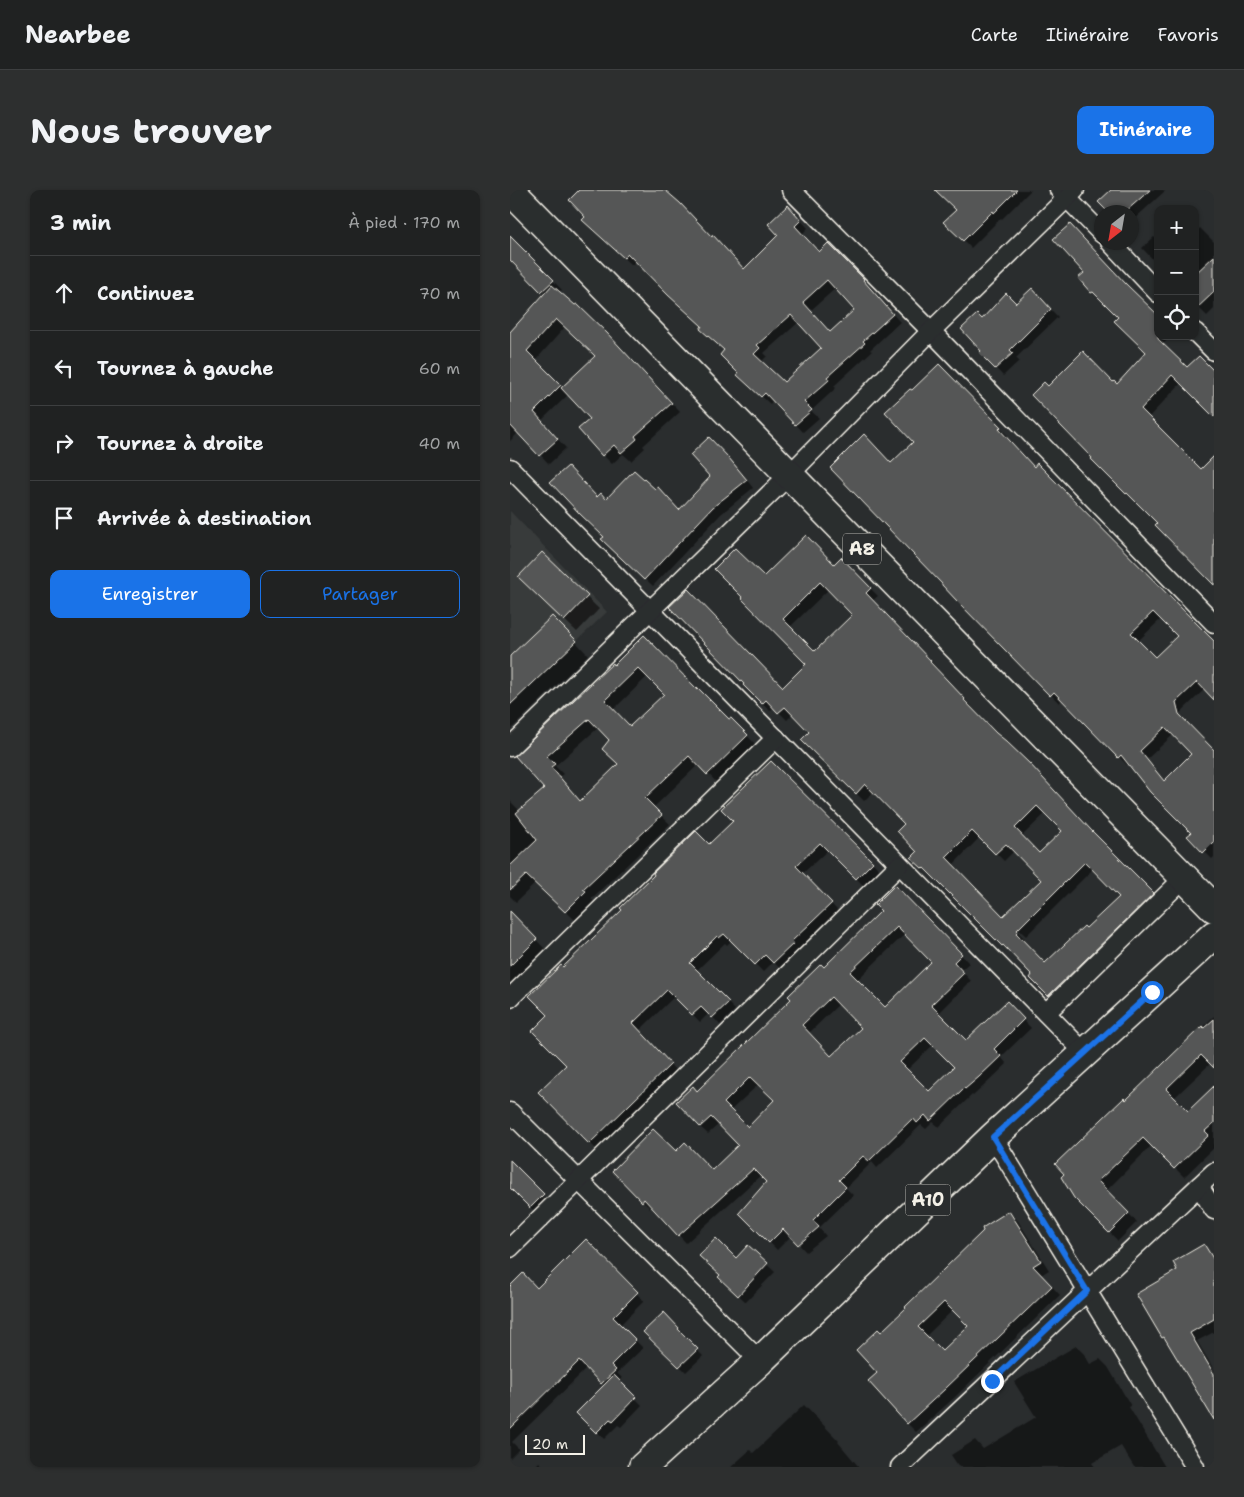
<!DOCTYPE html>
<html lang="fr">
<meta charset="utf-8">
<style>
body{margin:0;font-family:"Shantell Sans",sans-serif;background:#2d2f2f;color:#f1f3f6}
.controls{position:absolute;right:15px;top:15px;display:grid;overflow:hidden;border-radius:10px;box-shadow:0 1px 4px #0004}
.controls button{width:45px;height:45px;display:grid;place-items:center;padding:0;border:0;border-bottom:1px solid #3d3f40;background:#202222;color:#f1f3f6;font:25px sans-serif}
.compass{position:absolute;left:584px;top:15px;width:45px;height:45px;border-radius:50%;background:#202222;box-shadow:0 1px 4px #0004;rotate:211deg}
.scale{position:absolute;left:15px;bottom:12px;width:60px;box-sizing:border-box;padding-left:5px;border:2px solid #f4f1e8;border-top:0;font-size:14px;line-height:18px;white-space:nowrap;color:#f4f1e8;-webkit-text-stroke:4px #2a2d2e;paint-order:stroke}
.stop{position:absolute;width:15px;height:15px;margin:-11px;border:4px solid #1a73e8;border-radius:50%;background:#fff}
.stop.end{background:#1a73e8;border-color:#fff;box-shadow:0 1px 5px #0008}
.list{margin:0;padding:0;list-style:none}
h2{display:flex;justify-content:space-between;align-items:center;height:65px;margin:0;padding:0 20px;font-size:21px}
h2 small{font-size:16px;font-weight:400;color:#a2a4a5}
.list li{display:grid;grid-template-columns:32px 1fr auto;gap:15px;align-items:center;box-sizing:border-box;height:75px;padding:0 20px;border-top:1px solid #3d3f40}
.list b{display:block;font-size:19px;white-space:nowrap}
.list em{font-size:16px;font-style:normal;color:#a2a4a5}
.actions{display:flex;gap:10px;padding:15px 20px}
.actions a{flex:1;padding:11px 0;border:1px solid #1a73e8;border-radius:10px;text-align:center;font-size:18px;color:#1a73e8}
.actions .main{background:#1a73e8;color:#fff}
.icon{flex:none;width:28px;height:28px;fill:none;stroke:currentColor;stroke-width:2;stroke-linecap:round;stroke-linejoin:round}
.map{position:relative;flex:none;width:704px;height:1277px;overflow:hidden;border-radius:10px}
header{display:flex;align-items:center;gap:30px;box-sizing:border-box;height:70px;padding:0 25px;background:#202222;border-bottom:1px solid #3d3f40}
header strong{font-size:24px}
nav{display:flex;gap:28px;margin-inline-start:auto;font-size:18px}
.intro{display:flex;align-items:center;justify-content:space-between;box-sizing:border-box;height:120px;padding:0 30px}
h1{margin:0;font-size:35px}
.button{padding:12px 22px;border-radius:10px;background:#1a73e8;color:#fff;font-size:18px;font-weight:700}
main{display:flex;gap:30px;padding:0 30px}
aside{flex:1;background:#202222;border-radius:10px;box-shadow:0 1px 4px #0004}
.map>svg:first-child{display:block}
</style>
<header>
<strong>Nearbee</strong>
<nav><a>Carte</a><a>Itinéraire</a><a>Favoris</a></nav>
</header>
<div class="intro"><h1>Nous trouver</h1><a class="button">Itinéraire</a></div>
<main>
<aside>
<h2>3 min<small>À pied · 170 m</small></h2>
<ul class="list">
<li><svg class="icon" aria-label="ahead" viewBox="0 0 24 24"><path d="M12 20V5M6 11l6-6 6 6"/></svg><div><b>Continuez</b></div><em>70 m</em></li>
<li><svg class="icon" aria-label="left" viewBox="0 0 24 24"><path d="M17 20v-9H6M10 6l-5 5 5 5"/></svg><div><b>Tournez à gauche</b></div><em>60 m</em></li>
<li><svg class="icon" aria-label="right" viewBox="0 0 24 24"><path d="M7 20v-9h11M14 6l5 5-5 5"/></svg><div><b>Tournez à droite</b></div><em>40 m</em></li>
<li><svg class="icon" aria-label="arrive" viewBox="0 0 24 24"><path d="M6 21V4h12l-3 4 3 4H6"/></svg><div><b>Arrivée à destination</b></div></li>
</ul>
<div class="actions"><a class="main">Enregistrer</a><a>Partager</a></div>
</aside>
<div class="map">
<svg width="704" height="1277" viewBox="0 0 704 1277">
<rect width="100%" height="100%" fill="#2a2d2e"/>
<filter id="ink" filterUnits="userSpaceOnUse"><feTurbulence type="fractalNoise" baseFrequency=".02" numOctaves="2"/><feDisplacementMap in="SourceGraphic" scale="10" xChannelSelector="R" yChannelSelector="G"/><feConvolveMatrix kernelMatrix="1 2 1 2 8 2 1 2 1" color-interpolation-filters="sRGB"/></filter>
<g filter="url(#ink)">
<polygon fill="#373a3a" points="0,321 97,422 0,515"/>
<g fill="#0007" fill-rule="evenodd">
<path d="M71,0H154L234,80L270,45L285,24L298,38L292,44L309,63L318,54L361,98L360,99L390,132L360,160L362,161L324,196L326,198L301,221L309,228L293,242L263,210L260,214L236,192L216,161L194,136L126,71L122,75L82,38L77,27ZM326,98L346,120L320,144L300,121ZM289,132L313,158L274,193L251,172L257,166L254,163Z"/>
<polygon points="427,0 521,0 492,29 491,28 461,58 435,32 447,20"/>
<polygon points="603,0 653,0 655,1 622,31 622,22 599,22 590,12"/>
<polygon points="690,38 704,52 704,119 697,126 685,114 685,43"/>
<path d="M0,46L52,100L49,102L106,154L170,222L133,256L135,258L121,271L113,264L102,274L93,265L70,239L82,229L59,204L31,231L56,258L39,274L9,242L0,251V144L35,104L0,69ZM56,136L87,167L52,198L25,171Z"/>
<polygon points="644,47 648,50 648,75 632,58"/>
<polygon points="570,88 648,146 661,146 652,155 677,178 704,183 704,225 672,192 638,228 691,281 704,269 704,394 649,333 626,310 625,311 616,303 538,197 607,196 638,162 610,127 592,109 590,110"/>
<polygon points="529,107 548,127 506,168 509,171 493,186 471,163 472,131 506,115"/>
<path d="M429,176L498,246L496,248L524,278L704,453V508L695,499L668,525L704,562V667L702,669L679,646L682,643L619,573L617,575L553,509L549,513L321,278L381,274L405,252L401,202ZM651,429L668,446L645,469L628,451ZM664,544L683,564L655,592L637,569Z"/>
<polygon points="227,277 243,298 211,324 143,396 93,349 95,347 87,309 170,322"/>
<polygon points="32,364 89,419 67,442 21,398"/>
<path d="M331,369L368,406L362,411L428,479L426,481L462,517L460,518L650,711L546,813L521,788L524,785L501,762L500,763L423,684L421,686L403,668L409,662L396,634L364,601L354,611L293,550L301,542L283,524L277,530L264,517L260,521L235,495L273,498L298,474L234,409L254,388L324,376ZM319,399L344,425L306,463L280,437ZM536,623L553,641L529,665L512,646ZM470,647L494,671L504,661L533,690L493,728L442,676ZM583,679L611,707L576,740L535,775L513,752L515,749L503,737L505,736L516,746Z"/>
<polygon points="55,440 78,465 0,540 0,468"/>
<path d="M134,446L187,500L219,531L221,529L246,555L207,593L189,574L143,618L160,634L81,709L84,711L65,730L26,693L6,712L0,706V611L10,621L36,599L7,566L104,477ZM138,486L156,504L120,538L103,520ZM89,537L101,550L109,574L71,612L49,587L53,584L45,576Z"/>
<polygon points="261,572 370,680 354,696 318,660 292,684 328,721 289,759 290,761 271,779 263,772 253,782 222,750 217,755 215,753 186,781 225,820 210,835 199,823 190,832 165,806 129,841 167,882 87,960 29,902 57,875 40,825 53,779 199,656 225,631"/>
<path d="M385,697L459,773L451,780L461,791L428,824L456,852L497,813L521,838L491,867L497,874L476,894L463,906L462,905L429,937L423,932L416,939L411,935L367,978L362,972L336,998L343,1005L309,1038L316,1046L296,1062L281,1046L267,1060L231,1023L258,992L251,985L176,1053L142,1016L140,1018L103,981L166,963L202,981L230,955L209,934L198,944L190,937L188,902L373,721ZM395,744L423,772L375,819L347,790ZM329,814L353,838L322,868L298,844ZM423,855L445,877L419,903L397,880ZM249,894L265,910L238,939L220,921Z"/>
<polygon points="0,723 35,759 0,793"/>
<polygon points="704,826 704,876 701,873 664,908 678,923 704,897 704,958 674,987 642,955 596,1001 627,1032 608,1051 565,1007 616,912"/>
<polygon points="1,973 41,1013 28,1025 0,997"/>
<path d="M499,1022L508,1031L539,1080L531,1085L550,1105L444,1208L406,1242L397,1233L368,1183L371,1143ZM443,1120L459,1136L432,1163L416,1146Z"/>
<polygon points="76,1051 134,1111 110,1135 133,1158 107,1183 112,1188 109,1192 132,1215 111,1237 108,1235 94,1249 68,1223 95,1196 77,1178 2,1252 9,1259 0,1268 0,1097 27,1100"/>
<polygon points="694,1056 704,1067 704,1142 687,1151 704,1180 704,1228 660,1154 653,1147 668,1080"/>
<polygon points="238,1057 265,1082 236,1112 218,1095"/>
<polygon points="154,1124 175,1145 173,1146 193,1166 176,1182 135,1142"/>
<polygon points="566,1156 574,1164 580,1174 590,1169 598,1177 621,1216 619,1217 655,1277 624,1277 611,1256 582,1273 585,1277 449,1277 441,1265 465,1250 473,1259 526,1227 504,1192"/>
<polygon points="294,1215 329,1251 328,1252 349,1277 221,1277 240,1260 243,1263"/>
<polygon points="29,1272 34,1277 25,1277"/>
</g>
<g fill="#555756" stroke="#f4f1e8" fill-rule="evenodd">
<path d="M69,0H155L170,13L202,47L203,45L234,79L268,45L258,34L278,15L291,30L285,36L309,62L318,53L354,89L353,90L383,124L353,151L355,153L317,187L319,190L294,212L302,220L285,235L255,203L251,207L227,185L228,183L210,165L214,160L190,139L192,136L158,105L118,64L114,68L72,30L75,27L59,10ZM317,90L344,120L320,142L293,112ZM281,125L311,158L274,192L244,164L250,158L247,155Z"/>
<polygon points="425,0 507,0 484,23 483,21 453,51 433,32 446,20"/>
<polygon points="601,0 640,0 615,22 598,22 588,12"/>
<polygon points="560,34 616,94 648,125 648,149 677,177 689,166 704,181 704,227 662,185 631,219 691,279 704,266 704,395 645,335 647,333 617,303 616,304 581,269 582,268 521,205 534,192 538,196 573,161 603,192 604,191 607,194 636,162 604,131 608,127 583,102 581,103 568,88 574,83 543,49"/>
<polygon points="0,46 44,90 31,102 0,70"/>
<polygon points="704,66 704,102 685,120 685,84"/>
<polygon points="42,95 65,115 67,114 97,143 162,213 125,246 127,249 111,263 104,255 92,266 68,239 80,229 51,198 85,166 46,129 17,161 51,195 24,222 48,249 29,266 0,235 0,142"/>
<polygon points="522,98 541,119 500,160 503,163 485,179 469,163 471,161 451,139 467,124 472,129 496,103 506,113"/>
<path d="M429,174L491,237L489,239L524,277L527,273L704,451V510L687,492L666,512L669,524L704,560V652L693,663L677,646L681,643L640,602L611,565L608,568L544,502L540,506L447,411L432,395V394L320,278L354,244L381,273L403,252L375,222L400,199L402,200ZM643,422L667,446L645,467L621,443ZM655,537L681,564L654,591L630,561Z"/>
<polygon points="199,247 219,268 237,290 203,317 134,390 91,349 94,347 70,324 40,292 58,276 87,307 91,303 96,309 124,280 145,299 148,297 169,320 200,287 180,265"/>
<path d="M296,345L324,374L331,367L361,398L356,403L421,471L420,472L455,509L454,510L486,543L496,551L520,574L581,640L644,703L538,806L520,788L522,785L493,755L492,756L414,678L413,679L401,668L407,662L387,641L394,634L355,594L346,604L291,550L299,542L275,517L268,523L256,510L252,514L233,495L234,494L159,417L178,399L273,497L296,474L232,409L233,408L204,379L225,358L254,386ZM310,392L342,425L305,461L273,429ZM527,616L552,641L529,663L505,638ZM462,641L485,664L496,654L531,690L493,726L436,667ZM575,672L609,707L576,738L574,736L535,773L506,743L508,741L507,740Z"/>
<polygon points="32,362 78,406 54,431 8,387"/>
<polygon points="42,426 67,451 0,515 0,466"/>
<path d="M134,445L187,499L188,498L219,529L221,528L238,545L197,585L179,566L135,608L152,625L73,699L76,701L55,722L16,685L0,700V676L27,650L6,623L34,599L5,566L103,473L104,475ZM128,478L154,504L120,536L95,510ZM79,529L99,550L92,559L108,574L70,611L41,577L45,574L37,566Z"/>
<polygon points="261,571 363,672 346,689 310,653 286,676 322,713 282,751 284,753 263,773 255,765 245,775 214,744 209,748 207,746 180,773 219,812 202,828 191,817 182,825 157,800 123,833 161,874 79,954 28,902 56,875 22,841 38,825 19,806 51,775 53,777 112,720 110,718 144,685 143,683 186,641 199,654 223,631 211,619"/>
<path d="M385,695L452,764L444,772L454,783L421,815L456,850L497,811L514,829L484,859L491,866L469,887L455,899L454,898L420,931L415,925L407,933L403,928L359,971L353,966L329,990L336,997L303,1030L309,1037L288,1055L273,1039L259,1053L229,1023L256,992L243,979L168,1046L134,1009L132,1012L102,981L143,939L166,961L175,952L202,980L228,955L201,927L190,937L166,912L183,896L187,901L281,809L278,806L311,774L314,777L371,721L365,715ZM387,737L421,772L375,817L340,782ZM321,807L351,838L321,866L292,835ZM415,848L444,877L419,901L390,872ZM240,887L264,910L238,937L214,913Z"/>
<polygon points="0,721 27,749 0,776"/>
<polygon points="704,829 704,878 691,865 656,899 678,921 704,896 704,933 695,941 699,945 664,979 633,948 588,991 619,1023 599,1043 564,1008 551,987 554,984 545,974 614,908 616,910 692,836 694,838"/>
<polygon points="0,970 34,1004 20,1018 0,998"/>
<path d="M499,1021L531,1071L523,1076L542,1096L435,1199L397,1234L358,1191L367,1183L346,1160L368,1139L371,1142L396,1118L395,1117L473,1041L472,1038ZM434,1112L458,1136L432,1161L408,1137Z"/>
<polygon points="206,1048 226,1068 238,1055 258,1073 228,1106 208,1087 210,1085 189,1066"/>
<polygon points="76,1049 128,1102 103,1127 126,1150 101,1175 106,1180 91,1194 69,1171 0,1239 0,1096 13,1083 27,1098"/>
<polygon points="694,1054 704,1070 704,1129 680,1143 704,1184 704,1230 654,1147 652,1148 626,1104 667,1080 663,1072"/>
<polygon points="154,1122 169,1138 168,1139 188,1159 169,1177 133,1142"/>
<polygon points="104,1185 126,1207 103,1231 100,1229 86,1243 66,1223"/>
</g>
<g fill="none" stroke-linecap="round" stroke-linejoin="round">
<g stroke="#f4f1e8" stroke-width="21">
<g id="minor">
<polyline points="281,0 421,141 704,433"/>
<polyline points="549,0 592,44"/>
<polyline points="600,52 648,103"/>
<polyline points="685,142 704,161"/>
<polyline points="0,278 575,863"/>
<polyline points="0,557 279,285 421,141 565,0"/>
<polyline points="0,808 266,548"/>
<polyline points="536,823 675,687"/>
<polyline points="0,922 250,1171"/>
<polyline points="483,947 685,1277"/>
<polyline points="689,996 704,1020"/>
<polyline points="0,1058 389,675"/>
<polyline points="390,1277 704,982"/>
</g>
</g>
<g stroke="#f4f1e8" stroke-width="31">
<g id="primary">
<polyline points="0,0 704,718"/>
<polyline points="133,1277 250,1171 483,947 704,745"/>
</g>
</g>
<use href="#minor" stroke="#2a2d2e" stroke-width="18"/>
<use href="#primary" stroke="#2a2d2e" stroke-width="28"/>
</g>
</g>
<g fill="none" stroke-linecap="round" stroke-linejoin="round" filter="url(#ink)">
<polyline stroke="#1a73e8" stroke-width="6" points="482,1191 577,1101 483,947 642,802"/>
</g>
<g text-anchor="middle" stroke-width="4.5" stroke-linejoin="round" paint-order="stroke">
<g fill="#2a2d2e" stroke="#b7b6b0" stroke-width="1">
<rect x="333" y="343.5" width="38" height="31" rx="4"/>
<rect x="395.5" y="994.5" width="45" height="31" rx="4"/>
</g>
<g font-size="18" font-weight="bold" fill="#f4f1e8">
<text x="352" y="365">A8</text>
<text x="418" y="1016">A10</text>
</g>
</g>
</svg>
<div class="controls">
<button>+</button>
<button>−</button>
<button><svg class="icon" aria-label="locate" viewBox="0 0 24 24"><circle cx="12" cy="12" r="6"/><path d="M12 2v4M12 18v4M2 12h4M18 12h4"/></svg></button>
</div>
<svg class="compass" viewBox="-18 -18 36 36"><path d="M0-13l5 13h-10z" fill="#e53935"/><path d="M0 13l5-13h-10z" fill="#a2a4a5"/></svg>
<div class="scale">20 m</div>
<div class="stop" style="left:642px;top:802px"></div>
<div class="stop end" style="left:482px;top:1191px"></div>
</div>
</main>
